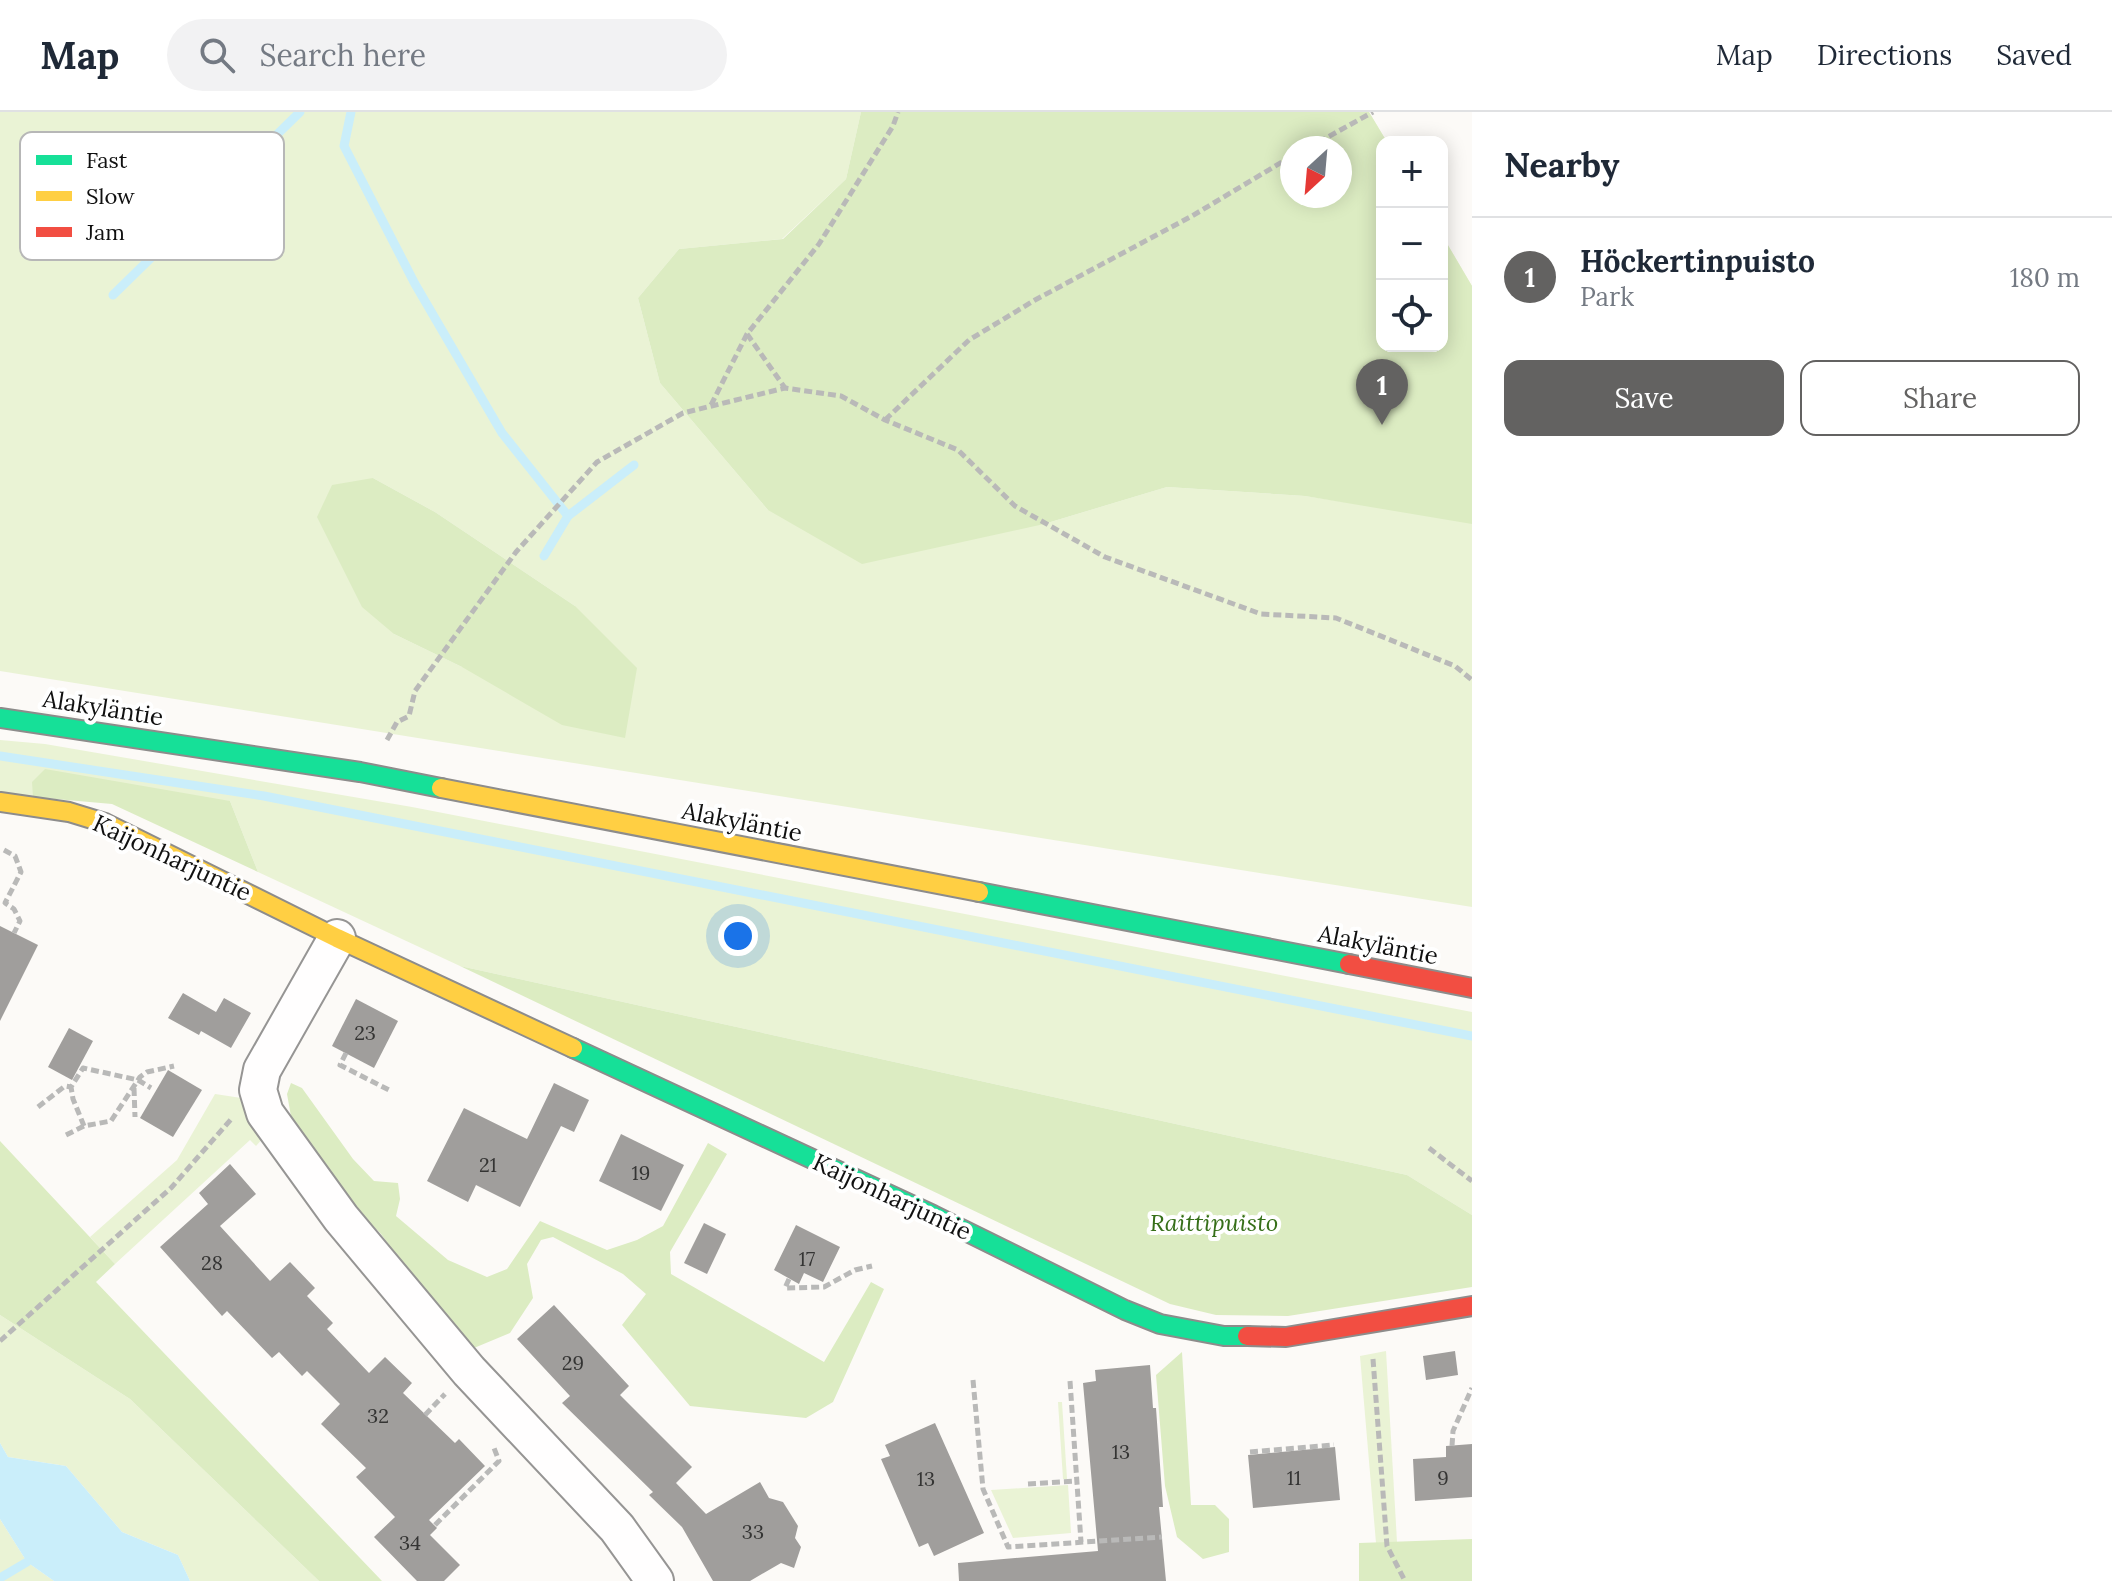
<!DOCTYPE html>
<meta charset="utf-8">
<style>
body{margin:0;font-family:Lora,serif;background:#f2f2f3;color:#1f2937}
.controls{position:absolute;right:24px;top:24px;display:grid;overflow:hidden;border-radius:16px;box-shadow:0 4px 20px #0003}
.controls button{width:72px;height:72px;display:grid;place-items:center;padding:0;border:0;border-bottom:2px solid #e0e1e3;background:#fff;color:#1f2937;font:40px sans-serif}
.compass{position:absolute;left:1280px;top:24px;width:72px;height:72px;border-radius:50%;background:#fff;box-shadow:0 4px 20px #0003;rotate:206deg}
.you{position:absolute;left:738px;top:824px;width:28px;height:28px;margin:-20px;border:6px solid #fff;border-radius:50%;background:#1a73e8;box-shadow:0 0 0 12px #1a73e833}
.badge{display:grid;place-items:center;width:52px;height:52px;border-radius:50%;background:#636261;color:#fff;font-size:26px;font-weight:700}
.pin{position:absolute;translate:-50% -66px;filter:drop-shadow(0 2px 4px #0008)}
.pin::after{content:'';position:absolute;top:42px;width:28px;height:24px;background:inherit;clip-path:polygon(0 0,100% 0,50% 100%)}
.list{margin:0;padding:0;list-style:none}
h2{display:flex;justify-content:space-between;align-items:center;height:104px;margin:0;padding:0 32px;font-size:34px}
h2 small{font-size:26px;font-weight:400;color:#747a83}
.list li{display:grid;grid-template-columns:52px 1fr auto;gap:24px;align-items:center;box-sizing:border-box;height:120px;padding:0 32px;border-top:2px solid #e0e1e3}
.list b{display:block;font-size:30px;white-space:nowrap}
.list p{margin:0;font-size:26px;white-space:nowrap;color:#747a83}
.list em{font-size:26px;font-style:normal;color:#747a83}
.actions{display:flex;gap:16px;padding:24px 32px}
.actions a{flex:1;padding:18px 0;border:2px solid #636261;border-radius:16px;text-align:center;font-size:28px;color:#636261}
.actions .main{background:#636261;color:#fff}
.icon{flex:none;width:44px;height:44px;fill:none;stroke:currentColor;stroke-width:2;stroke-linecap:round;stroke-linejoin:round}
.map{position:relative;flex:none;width:1472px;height:1469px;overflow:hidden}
header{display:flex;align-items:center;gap:48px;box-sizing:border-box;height:112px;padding:0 40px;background:#fff;border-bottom:2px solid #e0e1e3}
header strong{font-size:38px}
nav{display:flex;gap:44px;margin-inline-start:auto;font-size:28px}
.search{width:560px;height:72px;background:#f2f2f3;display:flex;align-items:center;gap:20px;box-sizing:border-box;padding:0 28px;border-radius:44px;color:#747a83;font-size:30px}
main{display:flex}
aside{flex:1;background:#fff}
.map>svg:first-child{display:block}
</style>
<header>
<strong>Map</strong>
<div class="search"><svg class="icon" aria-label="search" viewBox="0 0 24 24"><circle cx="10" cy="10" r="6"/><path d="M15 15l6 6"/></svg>Search here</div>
<nav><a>Map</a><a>Directions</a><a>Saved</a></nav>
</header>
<main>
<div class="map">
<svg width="1472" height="1469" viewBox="0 0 1472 1469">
<rect width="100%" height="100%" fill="#fcfaf7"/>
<g fill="#eaf3d5" fill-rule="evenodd">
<path d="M0,0H861L846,67L782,127L679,137L638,186L660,271L768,398L1044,412L1167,375L1305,384L1358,392L1031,0H1369L1387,30H1382V234H1442V123L1472,174V795L0,559ZM1292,36H1340V84H1292ZM373,366L435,400L575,494L462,555L394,522Z"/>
<polygon points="0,628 45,632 412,695 1472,900 1472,1103 1407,1063 460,854 258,760 230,689 33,685 0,681"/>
<polygon points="215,982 248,987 264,1025 256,1034 250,1028 115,1152 90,1125 177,1048"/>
<polygon points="0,1203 130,1287 319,1469 190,1469 178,1443 122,1420 66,1354 8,1345 0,1331"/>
<polygon points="1386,1239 1397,1430 1376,1431 1360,1244"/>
<polygon points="1058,1290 1062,1290 1067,1367 1063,1367"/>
<polygon points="1068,1373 1071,1421 1013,1426 991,1378"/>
<polygon points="0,1407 27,1450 54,1469 0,1469"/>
</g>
<g fill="#dcecc2" fill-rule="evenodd">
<path d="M861,0H1369L1387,30H1382V234H1442V123L1472,174V412L1305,384L1167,375L1044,412L862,452L768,398L660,271L638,186L679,137L783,127L846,67ZM1292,36H1340V84H1292Z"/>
<polygon points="373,366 435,400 575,494 637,556 625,626 562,613 462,555 394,522 362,495 317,405 332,373"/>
<polygon points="45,657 230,689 258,760 112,692 33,685 32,670"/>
<polygon points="460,854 1407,1063 1472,1103 1472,1175 1288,1204 1216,1203 1170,1192"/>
<polygon points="291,971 302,976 353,1047 374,1069 398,1071 400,1087 396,1104 448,1148 487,1165 507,1157 540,1109 607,1138 637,1128 663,1114 708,1031 727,1042 670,1140 671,1162 824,1250 871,1170 884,1177 833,1290 806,1306 690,1294 622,1213 646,1182 623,1162 553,1125 541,1128 527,1152 533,1186 510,1221 474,1236 442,1206 381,1122 324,1064 292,1010 287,982"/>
<polygon points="0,1029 115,1152 96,1170 382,1469 319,1469 130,1287 0,1203"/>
<polygon points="1182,1240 1191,1393 1215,1393 1229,1407 1229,1440 1203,1447 1177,1425 1165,1374 1156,1263"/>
<polygon points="1472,1427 1472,1469 1359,1469 1359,1431"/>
</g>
<polygon fill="#caeefa" points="0,1331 8,1345 66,1354 122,1420 178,1443 190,1469 54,1469 27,1450 0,1407"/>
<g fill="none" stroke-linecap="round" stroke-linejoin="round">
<g stroke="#caeefa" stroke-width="9">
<polyline points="351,0 344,34 415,172 502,321 568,404"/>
<polyline points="113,183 300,0"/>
<polyline points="544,444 568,404 634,353"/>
<polyline points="0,644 264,684 1472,924"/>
<polyline points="0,1466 27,1450"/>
</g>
</g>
<g fill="#a09e9c">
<polygon points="0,814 38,833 0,909"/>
<polygon points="183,881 216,900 224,886 251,901 231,936 201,919 199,923 168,906"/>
<polygon points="356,887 398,909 374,956 332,934"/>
<polygon points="69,916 93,929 72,968 48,955"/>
<polygon points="168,958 202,978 173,1025 140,1006"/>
<polygon points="554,971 589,988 574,1020 561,1014 520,1095 476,1073 468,1090 427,1069 464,996 527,1027"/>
<polygon points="621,1022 684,1053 661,1099 599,1069"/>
<polygon points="230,1052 256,1082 220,1114 270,1169 290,1150 315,1176 307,1184 333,1211 327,1217 369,1261 385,1245 412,1271 403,1281 455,1331 459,1327 485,1354 429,1408 437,1416 430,1423 460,1453 444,1469 417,1469 374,1425 395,1405 356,1365 366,1356 321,1312 340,1292 307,1259 302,1264 279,1240 272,1246 227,1199 222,1204 160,1135 208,1092 199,1081"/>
<polygon points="704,1111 726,1122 707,1162 684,1151"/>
<polygon points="796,1113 840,1135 823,1170 804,1161 799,1172 774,1158"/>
<polygon points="554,1193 629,1274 620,1283 692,1355 676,1371 706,1402 760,1370 769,1386 783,1390 798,1414 795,1426 801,1435 794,1456 781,1451 750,1469 713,1469 682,1415 649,1383 653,1380 562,1291 570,1284 517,1227"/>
<polygon points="1455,1239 1458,1263 1426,1268 1423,1244"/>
<polygon points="1150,1253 1153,1296 1156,1296 1163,1395 1159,1395 1166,1469 959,1469 958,1451 1098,1439 1083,1271 1096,1269 1095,1258"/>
<polygon points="935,1311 984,1421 934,1444 928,1431 919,1435 881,1347 890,1344 885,1333"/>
<polygon points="1472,1332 1472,1385 1415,1389 1413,1347 1446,1345 1446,1334"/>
<polygon points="1335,1335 1340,1388 1253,1396 1248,1343"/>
</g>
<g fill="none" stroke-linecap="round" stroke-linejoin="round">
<g stroke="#969594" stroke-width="40">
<polyline id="street" points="337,826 262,958 258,978 265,1001 341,1106 469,1259 617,1416 655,1469"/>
</g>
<g stroke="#8d8c8b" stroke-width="22">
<g id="fast">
<polyline points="0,606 360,660 441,676"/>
<polyline points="979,780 1349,852"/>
<polyline points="573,936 933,1103 1125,1198 1160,1212 1224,1224 1247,1224"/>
</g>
</g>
<g stroke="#8d8c8b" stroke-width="22">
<g id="slow">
<polyline points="441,676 979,780"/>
<polyline points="0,690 69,700 105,711 337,826 573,936"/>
</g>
</g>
<g stroke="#8d8c8b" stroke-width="22">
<g id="jam">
<polyline points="1349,852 1472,876"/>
<polyline points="1247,1224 1286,1225 1472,1194"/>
</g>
</g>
<g stroke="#b9b9b8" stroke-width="5" stroke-dasharray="8 4" stroke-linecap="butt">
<polyline points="1308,36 1373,0"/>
<polyline points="747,222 785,276"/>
<polyline points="711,293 747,222 819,132 893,14 898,0"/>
<polyline points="885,308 969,228 1035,188 1192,104 1292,44"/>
<polyline points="387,628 397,610 409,604 415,579 516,440 597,350 683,301 785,276 841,284 885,308 958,338 1015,394 1105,445 1261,502 1336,506 1455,554 1472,568"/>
<polyline points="4,738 15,744 21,760 5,791 14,797 20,809 14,821"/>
<polyline points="346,941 340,953 389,978"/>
<polyline points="134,976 135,1005"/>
<polyline points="38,995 65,974 71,975"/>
<polyline points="84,1014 73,987 71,975 83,956 138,968 151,976"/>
<polyline points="66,1023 84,1014 111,1009 140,965 147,960 174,954"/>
<polyline points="1429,1036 1472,1069"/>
<polyline points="789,1167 785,1176 824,1175 855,1158 872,1154"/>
<polyline points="0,1229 171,1076 233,1005"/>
<polyline points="1373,1247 1387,1434 1405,1469"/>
<polyline points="973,1268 983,1377 1008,1435 1162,1425"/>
<polyline points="1070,1269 1081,1430"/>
<polyline points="425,1303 445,1282"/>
<polyline points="1452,1334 1453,1319 1472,1276"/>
<polyline points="1250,1340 1334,1333"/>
<polyline points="1028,1372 1077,1369"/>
<polyline points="435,1413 499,1349 494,1336"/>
</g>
<use href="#street" stroke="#fffefe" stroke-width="36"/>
<use href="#fast" stroke="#16e098" stroke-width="18"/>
<use href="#slow" stroke="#ffcf43" stroke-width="18"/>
<use href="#jam" stroke="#f24e42" stroke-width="18"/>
</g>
<g text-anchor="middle" stroke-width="8" stroke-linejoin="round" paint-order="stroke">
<g font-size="20" fill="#343433">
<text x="365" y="928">23</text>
<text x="488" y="1060">21</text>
<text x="641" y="1068">19</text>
<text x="807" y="1154">17</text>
<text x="212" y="1158">28</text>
<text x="573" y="1258">29</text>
<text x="378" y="1311">32</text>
<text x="1121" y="1347">13</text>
<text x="1294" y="1373">11</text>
<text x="1443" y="1373">9</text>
<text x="926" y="1374">13</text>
<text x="753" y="1427">33</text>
<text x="410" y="1438">34</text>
</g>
<g font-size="24" fill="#101010" stroke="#fff">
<text transform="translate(103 596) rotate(9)" y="8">Alakyläntie</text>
<text transform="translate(742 710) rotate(11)" y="8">Alakyläntie</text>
<text transform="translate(172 746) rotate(25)" y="8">Kaijonharjuntie</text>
<text transform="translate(1378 833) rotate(11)" y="8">Alakyläntie</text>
<text transform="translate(892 1085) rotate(25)" y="8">Kaijonharjuntie</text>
</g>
<g font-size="24" font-style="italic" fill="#366f19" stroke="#fff">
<text x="1214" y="1119">Raittipuisto</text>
</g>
</g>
<rect x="20" y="20" width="264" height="128" rx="12" fill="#fff" stroke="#b7b7b7" stroke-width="2"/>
<rect x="36" y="43" width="36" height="10" fill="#16e098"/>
<rect x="36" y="79" width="36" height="10" fill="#ffcf43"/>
<rect x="36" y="115" width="36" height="10" fill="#f24e42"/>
<g font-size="22" fill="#101010">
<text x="86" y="56">Fast</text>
<text x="86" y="92">Slow</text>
<text x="86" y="128">Jam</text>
</g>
</svg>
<div class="controls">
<button>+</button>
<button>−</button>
<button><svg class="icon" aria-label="locate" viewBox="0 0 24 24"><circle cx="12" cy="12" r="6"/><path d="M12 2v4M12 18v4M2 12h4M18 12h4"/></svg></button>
</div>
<svg class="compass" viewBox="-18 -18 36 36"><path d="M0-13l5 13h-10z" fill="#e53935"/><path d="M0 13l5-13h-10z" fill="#747a83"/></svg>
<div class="you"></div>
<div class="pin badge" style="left:1382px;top:313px">1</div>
</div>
<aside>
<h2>Nearby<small></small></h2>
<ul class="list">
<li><span class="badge">1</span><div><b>Höckertinpuisto</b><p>Park</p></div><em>180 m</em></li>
</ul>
<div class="actions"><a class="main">Save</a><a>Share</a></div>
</aside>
</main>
